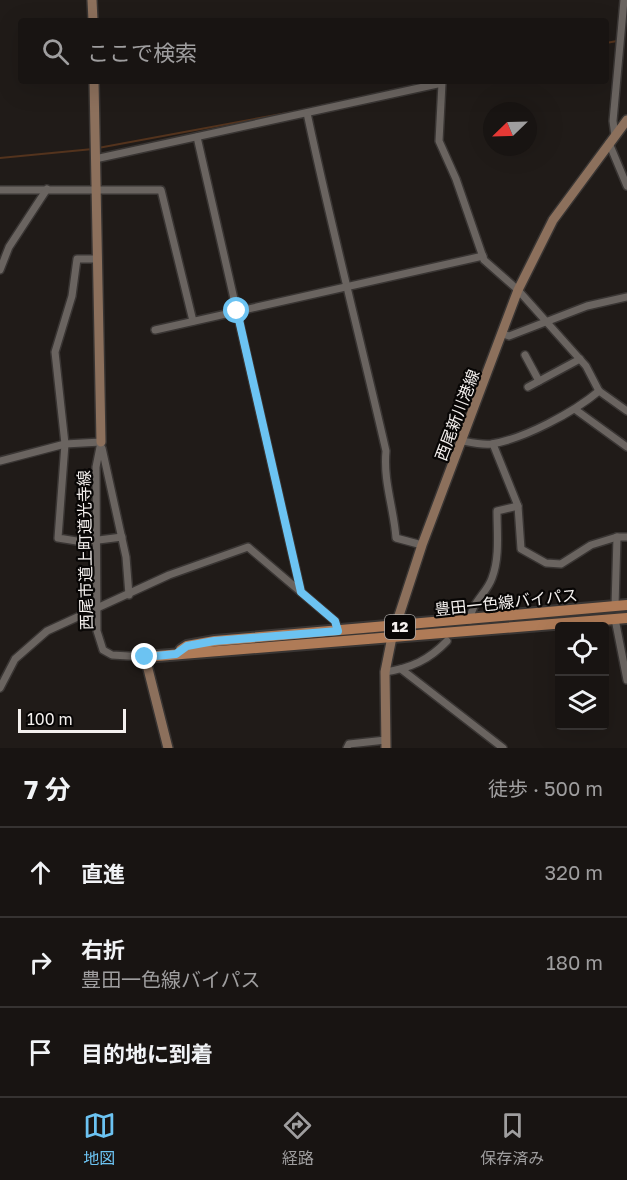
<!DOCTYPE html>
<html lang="ja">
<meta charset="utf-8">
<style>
body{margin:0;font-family:"Golos Text","Noto Sans JP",sans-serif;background:#211d1b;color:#f1f3f6}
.controls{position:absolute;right:18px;bottom:18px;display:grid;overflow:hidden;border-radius:6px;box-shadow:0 6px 24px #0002}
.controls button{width:54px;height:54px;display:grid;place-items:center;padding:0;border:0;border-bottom:2px solid #363332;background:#181412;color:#f1f3f6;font:30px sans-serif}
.compass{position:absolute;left:483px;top:102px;width:54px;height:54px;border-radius:50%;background:#181412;box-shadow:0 6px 24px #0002;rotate:247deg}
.scale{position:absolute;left:18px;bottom:15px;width:108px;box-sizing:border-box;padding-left:6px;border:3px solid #f4f0ee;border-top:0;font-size:16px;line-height:21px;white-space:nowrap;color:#f4f0ee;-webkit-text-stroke:4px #080605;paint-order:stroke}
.stop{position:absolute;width:18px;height:18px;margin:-14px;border:4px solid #6cc3f2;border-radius:50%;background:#fff}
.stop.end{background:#6cc3f2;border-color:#fff;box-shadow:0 2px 6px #0008}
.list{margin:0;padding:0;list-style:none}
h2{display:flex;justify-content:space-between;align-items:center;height:78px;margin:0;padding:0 24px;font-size:26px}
h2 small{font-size:20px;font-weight:400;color:#9f9e9f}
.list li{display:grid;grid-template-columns:39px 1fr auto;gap:18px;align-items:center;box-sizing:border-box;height:90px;padding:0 24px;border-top:2px solid #363332}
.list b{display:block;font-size:22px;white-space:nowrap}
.list p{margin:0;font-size:20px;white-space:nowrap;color:#9f9e9f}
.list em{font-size:20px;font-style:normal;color:#9f9e9f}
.icon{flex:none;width:33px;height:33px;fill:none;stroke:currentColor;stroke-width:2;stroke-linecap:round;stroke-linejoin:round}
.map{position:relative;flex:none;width:627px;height:748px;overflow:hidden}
.search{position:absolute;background:#181412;box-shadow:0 6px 24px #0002;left:18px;right:18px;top:18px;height:66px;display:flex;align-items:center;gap:15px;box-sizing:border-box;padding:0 21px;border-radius:6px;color:#9f9e9f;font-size:22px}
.sheet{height:348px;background:#181412}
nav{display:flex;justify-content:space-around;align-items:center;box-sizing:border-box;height:84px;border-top:2px solid #363332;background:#181412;font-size:16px;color:#9f9e9f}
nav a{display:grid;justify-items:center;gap:3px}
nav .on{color:#6cc3f2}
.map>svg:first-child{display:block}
</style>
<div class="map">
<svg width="627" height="748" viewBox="0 0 627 748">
<rect width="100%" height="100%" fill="#201b18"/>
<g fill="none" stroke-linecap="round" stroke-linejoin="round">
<g stroke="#53331d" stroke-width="2">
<polyline points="606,43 617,41"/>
<polyline points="98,148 298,111 435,81"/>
<polyline points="0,158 93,149"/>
</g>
<g stroke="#393533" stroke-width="10">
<g id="street">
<path d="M307,113C331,226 360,338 386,451C383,481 394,509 396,538L422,545"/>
<polyline points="615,136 613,121 624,0"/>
<polyline points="197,137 301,592"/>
<polyline points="609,143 627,186"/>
<polyline points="95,159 442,83 439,141 456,179 484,260 518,290 586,366 599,391 627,411"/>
<polyline points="0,190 161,190 193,321"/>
<polyline points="97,259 77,259 72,296 55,352 65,444 58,538 83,542 122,537"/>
<polyline points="0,270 9,247 47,189"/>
<polyline points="155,330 483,256"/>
<polyline points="503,334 509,336 587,306 627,297"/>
<polyline points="525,355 539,381"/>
<polyline points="528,387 580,359"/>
<polyline points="576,410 627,447"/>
<path d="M463,441C473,443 482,445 491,444C524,439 574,412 599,391"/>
<polyline points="101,442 96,467 97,631 103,650 112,655 145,657"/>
<polyline points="493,444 518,506 521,549 546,563 561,564 591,545 617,537 627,537"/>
<polyline points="102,448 126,557 129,595"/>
<polyline points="0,461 65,444 101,442"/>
<polyline points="615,606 617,537"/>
<polyline points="615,619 627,680"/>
<path d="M470,620C471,603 487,593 492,578C500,557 497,532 497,511L518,506"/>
<polyline points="401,669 503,748"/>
<path d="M385,672C411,668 429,660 447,641"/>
<polyline points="0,688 15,659 47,631 169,575 248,547 335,621 338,631"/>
<polyline points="347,748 349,744 386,740"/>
</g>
</g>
<g stroke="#393533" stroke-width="12">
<g id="secondary">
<polyline points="92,0 93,21"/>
<polyline points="94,81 101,442"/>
<polyline points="145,657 168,748"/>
<polyline points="386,748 385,672 392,637 422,545 518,290 553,220 627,120"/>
</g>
</g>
<g stroke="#393533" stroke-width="14">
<g id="primary">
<polyline points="181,650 187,646 215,641 627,605"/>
<polyline points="145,657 627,618"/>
</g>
</g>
<use href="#street" stroke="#6a6460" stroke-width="7"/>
<use href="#secondary" stroke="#8c705c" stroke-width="9"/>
<use href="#primary" stroke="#af7b57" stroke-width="10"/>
</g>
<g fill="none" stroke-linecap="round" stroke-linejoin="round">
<polyline stroke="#6cc3f2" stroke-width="8" points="145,657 176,654 187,646 214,641 338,631 335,621 301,592 237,311"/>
</g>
<g text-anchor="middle" stroke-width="4.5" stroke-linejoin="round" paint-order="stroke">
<rect fill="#080605" stroke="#adaaa8" stroke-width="1.5" x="385" y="615" width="30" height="24" rx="4.5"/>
<g font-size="15" font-weight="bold" fill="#f4f0ee">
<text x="400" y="632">12</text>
</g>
<g font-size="16" fill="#f4f0ee" stroke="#080605">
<text transform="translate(457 415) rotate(-69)" y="6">西尾新川港線</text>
<text transform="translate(85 550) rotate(-91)" y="6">西尾市道上町道光寺線</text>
<text transform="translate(506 602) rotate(-6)" y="6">豊田一色線バイパス</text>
</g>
</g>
</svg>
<div class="controls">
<button><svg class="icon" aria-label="locate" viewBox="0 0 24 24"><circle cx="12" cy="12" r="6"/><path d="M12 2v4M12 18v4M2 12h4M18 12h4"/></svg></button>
<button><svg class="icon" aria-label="layers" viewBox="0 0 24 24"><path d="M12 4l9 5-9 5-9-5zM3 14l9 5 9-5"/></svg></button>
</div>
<svg class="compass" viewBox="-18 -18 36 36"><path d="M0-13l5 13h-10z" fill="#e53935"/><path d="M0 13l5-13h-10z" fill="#9f9e9f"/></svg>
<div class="scale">100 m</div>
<div class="stop" style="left:237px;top:311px"></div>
<div class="stop end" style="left:145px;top:657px"></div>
<div class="search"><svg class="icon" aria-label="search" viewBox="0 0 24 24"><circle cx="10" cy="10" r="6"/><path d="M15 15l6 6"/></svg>ここで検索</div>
</div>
<section class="sheet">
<h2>7 分<small>徒歩 · 500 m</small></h2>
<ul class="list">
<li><svg class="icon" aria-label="ahead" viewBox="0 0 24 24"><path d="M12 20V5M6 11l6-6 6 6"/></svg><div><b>直進</b></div><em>320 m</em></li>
<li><svg class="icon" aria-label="right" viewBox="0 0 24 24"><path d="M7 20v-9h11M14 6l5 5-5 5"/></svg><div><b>右折</b><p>豊田一色線バイパス</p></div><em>180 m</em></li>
<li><svg class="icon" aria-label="arrive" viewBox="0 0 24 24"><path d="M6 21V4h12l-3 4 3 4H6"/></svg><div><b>目的地に到着</b></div></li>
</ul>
</section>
<nav>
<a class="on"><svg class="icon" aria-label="map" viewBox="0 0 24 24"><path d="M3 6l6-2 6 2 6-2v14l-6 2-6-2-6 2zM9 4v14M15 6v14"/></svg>地図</a>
<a><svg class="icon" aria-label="directions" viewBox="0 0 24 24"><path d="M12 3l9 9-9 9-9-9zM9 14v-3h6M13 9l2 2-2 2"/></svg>経路</a>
<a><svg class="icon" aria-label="saved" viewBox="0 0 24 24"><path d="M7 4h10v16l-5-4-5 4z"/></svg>保存済み</a>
</nav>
